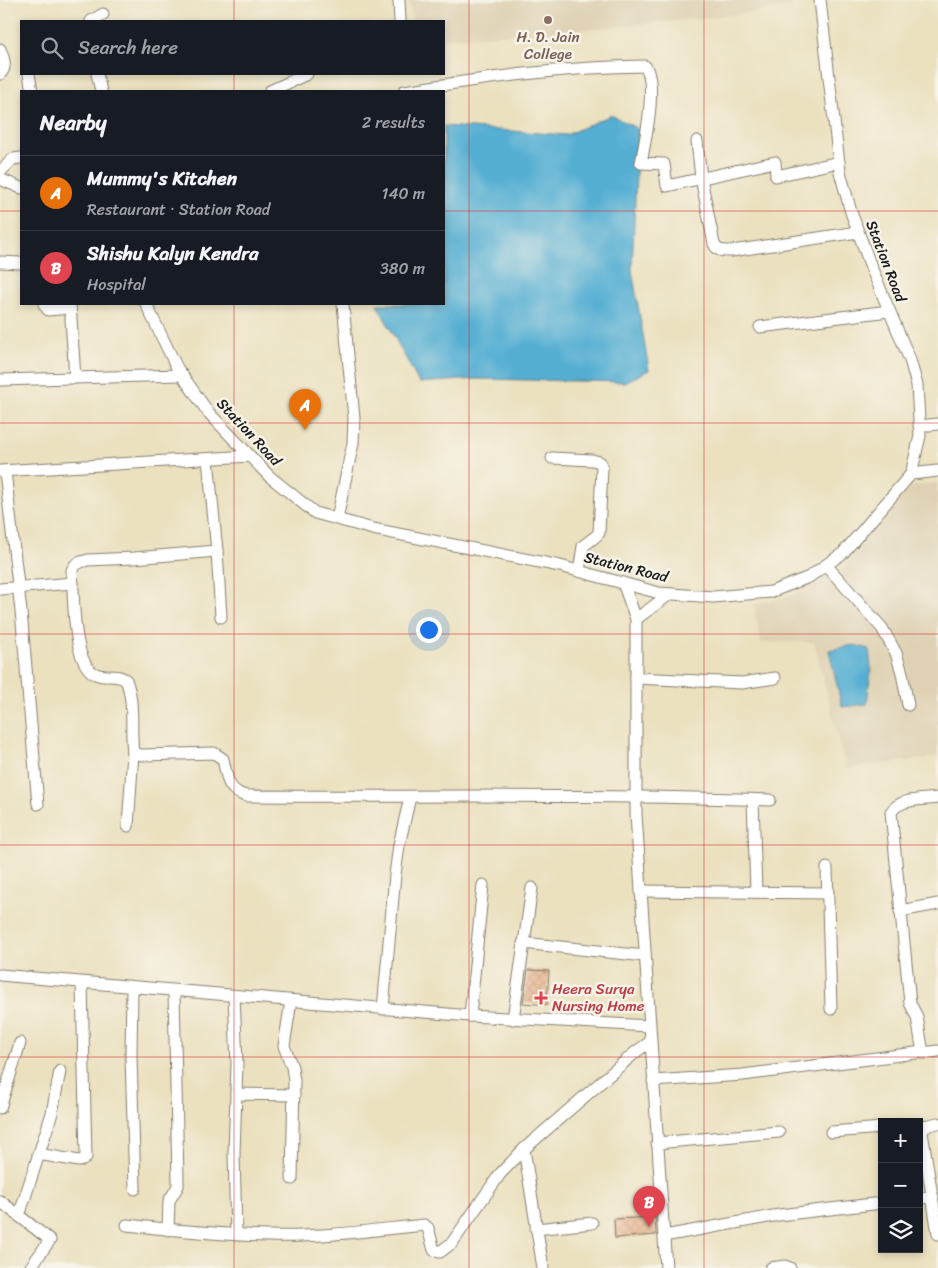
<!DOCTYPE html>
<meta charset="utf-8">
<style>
body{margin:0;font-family:Sriracha,sans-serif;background:#242831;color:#f1f3f6}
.controls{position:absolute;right:15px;bottom:15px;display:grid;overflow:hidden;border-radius:0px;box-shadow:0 2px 8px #0003}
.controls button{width:45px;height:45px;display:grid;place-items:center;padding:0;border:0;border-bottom:1px solid #363941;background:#171b24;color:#f1f3f6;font:25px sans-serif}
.you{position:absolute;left:428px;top:629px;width:18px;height:18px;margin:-12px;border:4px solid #fff;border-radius:50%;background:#1a73e8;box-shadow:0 0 0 8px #1a73e833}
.badge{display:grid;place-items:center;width:32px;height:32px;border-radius:50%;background:#1f6fb2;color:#fff;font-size:16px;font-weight:700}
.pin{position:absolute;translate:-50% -41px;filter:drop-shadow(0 1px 2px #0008)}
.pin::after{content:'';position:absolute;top:26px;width:18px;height:15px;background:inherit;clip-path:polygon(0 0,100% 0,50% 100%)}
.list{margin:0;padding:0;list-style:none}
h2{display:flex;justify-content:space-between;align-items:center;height:65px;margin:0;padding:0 20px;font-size:21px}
h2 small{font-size:16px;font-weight:400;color:#9ea1a6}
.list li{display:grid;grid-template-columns:32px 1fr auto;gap:15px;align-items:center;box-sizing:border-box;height:75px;padding:0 20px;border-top:1px solid #363941}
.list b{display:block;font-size:19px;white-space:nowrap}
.list p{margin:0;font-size:16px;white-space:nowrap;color:#9ea1a6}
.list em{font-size:16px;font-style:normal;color:#9ea1a6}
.icon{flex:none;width:28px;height:28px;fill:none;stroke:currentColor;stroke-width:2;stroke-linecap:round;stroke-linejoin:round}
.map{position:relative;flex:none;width:938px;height:1268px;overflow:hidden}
.search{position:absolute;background:#171b24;box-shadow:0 2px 8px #0003;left:20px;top:20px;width:425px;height:55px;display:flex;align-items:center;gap:12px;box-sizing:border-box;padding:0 18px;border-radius:0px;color:#9ea1a6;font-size:19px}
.panel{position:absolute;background:#171b24;box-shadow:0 2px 8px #0003;left:20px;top:90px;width:425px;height:215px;border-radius:0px}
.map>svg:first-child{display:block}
</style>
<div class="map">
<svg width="938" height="1268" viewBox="0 0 938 1268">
<defs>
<pattern id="building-cross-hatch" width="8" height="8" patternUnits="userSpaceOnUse" patternTransform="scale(1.25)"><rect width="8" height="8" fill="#e8b089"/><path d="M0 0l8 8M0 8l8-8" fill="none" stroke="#c69776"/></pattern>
</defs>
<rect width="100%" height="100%" fill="#f7f3e8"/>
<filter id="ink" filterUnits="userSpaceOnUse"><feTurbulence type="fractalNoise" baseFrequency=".02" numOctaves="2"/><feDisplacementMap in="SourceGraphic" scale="10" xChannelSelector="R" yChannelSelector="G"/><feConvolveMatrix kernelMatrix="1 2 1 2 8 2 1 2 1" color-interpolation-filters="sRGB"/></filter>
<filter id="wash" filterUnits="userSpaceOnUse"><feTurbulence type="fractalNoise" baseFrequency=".0096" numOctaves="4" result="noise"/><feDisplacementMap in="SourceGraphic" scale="20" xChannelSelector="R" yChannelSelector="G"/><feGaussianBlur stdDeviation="1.12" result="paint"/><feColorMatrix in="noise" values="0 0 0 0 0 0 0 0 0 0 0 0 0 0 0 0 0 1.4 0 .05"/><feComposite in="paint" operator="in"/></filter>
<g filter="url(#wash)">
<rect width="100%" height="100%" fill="#ebe1bf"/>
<g fill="#dfd2b4">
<polygon points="410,0 790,0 791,7 697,19 555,32 444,38 444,21 412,21"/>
<polygon points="938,483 938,757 846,769 814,642 761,643 754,604 790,596 841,571 880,521 911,486"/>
</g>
<g fill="#55afd3" stroke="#386678">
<polygon points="611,115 638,129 632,270 649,370 625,382 478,379 419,383 377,304 444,304 444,126 566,135"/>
<polygon points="854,645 869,649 871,668 867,704 842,707 829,650"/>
</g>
<g id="blocks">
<g fill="url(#building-cross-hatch)">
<polygon points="528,970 549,971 547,1005 523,1003"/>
<polygon points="655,1217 656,1235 615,1238 614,1219"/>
</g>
</g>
</g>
<g filter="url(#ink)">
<use href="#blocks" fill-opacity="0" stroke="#847e6e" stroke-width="1"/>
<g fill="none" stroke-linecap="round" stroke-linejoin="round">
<g stroke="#847e6e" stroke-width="13">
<g id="minor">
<polyline points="399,0 400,21"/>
<polyline points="91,21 103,14"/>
<path d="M0,49C3,57 8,67 0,74"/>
<polyline points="29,74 32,91"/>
<polyline points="97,74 101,91"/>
<polyline points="270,91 307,74"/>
<path d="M404,91C484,78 564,67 645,66C658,83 645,142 641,163L664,164L667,186L775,162L776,176L839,162"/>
<path d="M697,141L701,178L714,244C718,252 723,251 732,251L858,232"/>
<polyline points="0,172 13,159 21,158"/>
<polyline points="0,179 21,188"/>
<polyline points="0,262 21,263"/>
<polyline points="44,304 48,310 70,308"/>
<polyline points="70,304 75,378"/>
<polyline points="146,304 177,368 208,412 269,476 315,513 373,529 560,566 659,593 713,597 771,592 809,577 843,553 911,474 920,436 917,385 910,360 871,267 851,212 840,172 820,0"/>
<polyline points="760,327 889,311"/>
<polyline points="0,380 182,375"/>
<polyline points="919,426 938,424"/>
<polyline points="552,458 592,460 600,462 602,467 599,533 595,537 583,546 579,571"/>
<polyline points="208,459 217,551 221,617"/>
<polyline points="0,471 250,456"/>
<polyline points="5,471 21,611 38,804"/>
<polyline points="911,474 938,471"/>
<polyline points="337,519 353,443 354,418 343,304"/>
<path d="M217,551L134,558L88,560L81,562L75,565L72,570C74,595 72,657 92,672C103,680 115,672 126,680C135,702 130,729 133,753L142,755L214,753L223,759C227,777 227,792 247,796C422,797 596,794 770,800"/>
<polyline points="826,565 882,628 896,653 902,673 908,705"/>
<polyline points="623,583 636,619 636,814 666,1268"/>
<polyline points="0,589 73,583"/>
<polyline points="636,619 670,594"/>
<polyline points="636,678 742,683 775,678"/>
<path d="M938,798C922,800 900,798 891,812L910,1003L917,1017L923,1053L938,1051"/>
<polyline points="753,800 756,892"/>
<polyline points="128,826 133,753"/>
<polyline points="827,868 831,1009"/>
<polyline points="641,891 828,893"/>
<polyline points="900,911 938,904"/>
<polyline points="523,943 645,956"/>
<polyline points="0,975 470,1016 649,1026"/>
<polyline points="132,987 131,1056 135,1189"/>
<polyline points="234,996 237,1063 234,1153 236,1234"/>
<polyline points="291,1001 284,1046 292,1067 294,1081 292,1179"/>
<polyline points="383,1009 395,875 399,845 410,797"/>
<polyline points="470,1016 483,885"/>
<polyline points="513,1019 532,888"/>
<polyline points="653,1081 743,1075 923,1052"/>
<polyline points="236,1094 294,1095"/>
<polyline points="0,1108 20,1043"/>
<polyline points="938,1123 924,1126 922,1132 938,1234"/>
<polyline points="831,1132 882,1128"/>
<polyline points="657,1143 779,1132"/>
<polyline points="524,1149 543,1268"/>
<polyline points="38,1154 79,1161 83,1160 86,1157 82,983"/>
<polyline points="919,1198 933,1197"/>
<polyline points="0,1201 50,1240 30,1268"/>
<polyline points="19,1216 52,1113 60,1071"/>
<path d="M127,1225C174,1230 221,1235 268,1236C320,1238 373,1230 424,1225L428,1228L434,1250L440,1252L452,1243L500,1174L524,1149L637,1051L650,1042"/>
<polyline points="536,1229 592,1223"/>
<polyline points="168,1230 169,1201 178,1186 178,1181 174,991"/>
<polyline points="664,1236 779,1215 882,1203"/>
<polyline points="771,1268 785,1266 790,1268"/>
</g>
</g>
<use href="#minor" stroke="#fff" stroke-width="11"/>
</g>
</g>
<path fill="none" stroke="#d62828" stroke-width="1" stroke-opacity="0.55" d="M234,0V21M469,0V1268M704,0V1268M234,74V91M0,211H21M444,211H938M234,304V1268M0,423H938M0,634H938M0,845H938M0,1057H938"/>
<circle fill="#8d6e63" stroke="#f7f3e8" stroke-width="2" cx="548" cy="20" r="5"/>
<path fill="#e0444e" stroke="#f7f3e8" stroke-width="2" d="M538.5 990.5h5v5h5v5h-5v5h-5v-5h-5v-5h5z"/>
<g text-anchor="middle" stroke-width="5" stroke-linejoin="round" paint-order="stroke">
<g font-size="15" fill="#785e54" stroke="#f7f3e8">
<text x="548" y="42">H. D. Jain<tspan x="548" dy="17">College</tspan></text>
</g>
<g font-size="15" fill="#1c1c1c" stroke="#f7f3e8">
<text transform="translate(886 261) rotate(69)" y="5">Station Road</text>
<text transform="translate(249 432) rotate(47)" y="5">Station Road</text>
<text transform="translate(626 567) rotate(14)" y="5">Station Road</text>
</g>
<g font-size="15" fill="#be3a42" stroke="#f7f3e8" text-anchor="start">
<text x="552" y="994">Heera Surya<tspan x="552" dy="17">Nursing Home</tspan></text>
</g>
</g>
</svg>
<div class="controls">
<button>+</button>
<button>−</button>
<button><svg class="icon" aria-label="layers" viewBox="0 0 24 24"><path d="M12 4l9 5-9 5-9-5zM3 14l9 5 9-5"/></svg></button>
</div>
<div class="you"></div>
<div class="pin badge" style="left:305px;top:430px;background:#e8710a">A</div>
<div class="pin badge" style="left:649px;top:1227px;background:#e0444e">B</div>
<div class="search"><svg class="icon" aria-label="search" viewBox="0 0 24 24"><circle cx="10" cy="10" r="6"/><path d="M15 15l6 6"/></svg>Search here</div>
<section class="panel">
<h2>Nearby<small>2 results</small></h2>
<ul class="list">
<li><span class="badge" style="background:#e8710a">A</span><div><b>Mummy's Kitchen</b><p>Restaurant · Station Road</p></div><em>140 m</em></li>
<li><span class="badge" style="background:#e0444e">B</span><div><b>Shishu Kalyn Kendra</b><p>Hospital</p></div><em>380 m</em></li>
</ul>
</section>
</div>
